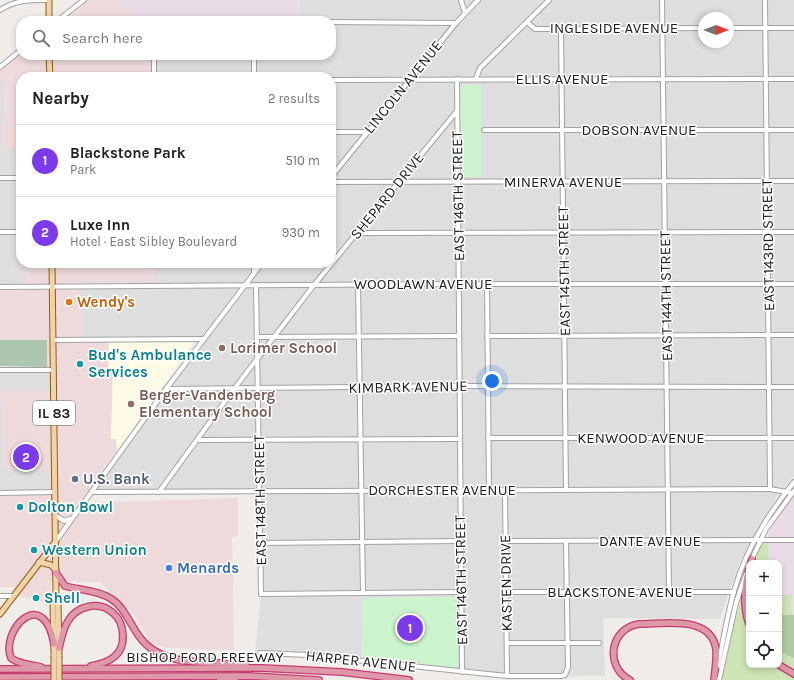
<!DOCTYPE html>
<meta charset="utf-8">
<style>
body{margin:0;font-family:Karla,sans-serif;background:#f2f2f2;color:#202124}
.controls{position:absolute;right:12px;bottom:12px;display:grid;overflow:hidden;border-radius:8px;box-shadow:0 2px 6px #0003}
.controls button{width:36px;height:36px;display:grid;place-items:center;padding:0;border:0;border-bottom:1px solid #e0e0e0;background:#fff;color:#202124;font:20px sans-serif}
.compass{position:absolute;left:698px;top:12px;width:36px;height:36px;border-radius:50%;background:#fff;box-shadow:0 2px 6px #0003;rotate:90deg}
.you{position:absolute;left:492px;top:381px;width:14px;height:14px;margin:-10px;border:3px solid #fff;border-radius:50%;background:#1a73e8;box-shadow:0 0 0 6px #1a73e833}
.badge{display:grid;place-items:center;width:26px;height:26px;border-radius:50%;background:#7c3aed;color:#fff;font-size:13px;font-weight:700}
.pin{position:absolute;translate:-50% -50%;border:2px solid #fff;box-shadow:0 1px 4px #0006}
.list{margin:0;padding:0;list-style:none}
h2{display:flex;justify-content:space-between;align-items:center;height:52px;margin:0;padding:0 16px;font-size:17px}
h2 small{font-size:13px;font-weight:400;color:#757577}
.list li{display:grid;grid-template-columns:26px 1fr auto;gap:12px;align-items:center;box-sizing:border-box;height:72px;padding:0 16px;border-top:1px solid #e0e0e0}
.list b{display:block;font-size:15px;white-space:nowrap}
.list p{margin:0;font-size:13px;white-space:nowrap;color:#757577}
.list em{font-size:13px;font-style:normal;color:#757577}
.icon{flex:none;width:22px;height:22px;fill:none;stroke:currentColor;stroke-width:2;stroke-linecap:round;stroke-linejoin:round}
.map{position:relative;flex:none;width:794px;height:680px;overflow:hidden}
.search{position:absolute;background:#fff;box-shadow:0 2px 6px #0003;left:16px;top:16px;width:320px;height:44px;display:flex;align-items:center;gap:10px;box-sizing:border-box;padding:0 14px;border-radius:16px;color:#757577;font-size:15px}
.panel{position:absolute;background:#fff;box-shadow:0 2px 6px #0003;left:16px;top:72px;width:320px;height:196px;border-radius:16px}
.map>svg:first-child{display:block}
</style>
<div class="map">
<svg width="794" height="680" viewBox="0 0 794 680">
<rect width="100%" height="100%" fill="#f0ede8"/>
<g fill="#dfdede" fill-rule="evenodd">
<path d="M299,0H794V476L778,495L740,561L720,619L603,618L605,675L558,677L507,676L458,671L457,597L363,598L362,660L255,653L261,594L260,491L91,492L203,339L81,340V287L155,286V263H331V77H153V55H331V21H153V17L298,18ZM704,18H728V42H704Z"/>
<polygon points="0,81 6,81 5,122 2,123 3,149 21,148 21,263 26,263 26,285 0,285"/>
<polygon points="0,367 50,367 50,392 0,391"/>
<polygon points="0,402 3,402 4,469 50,470 51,490 0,490"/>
</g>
<g fill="#eedada">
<polygon points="89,0 116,0 136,16 153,17 153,21 63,21"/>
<polygon points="21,53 21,55 153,55 153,77 21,77 21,148 3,149 2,123 5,122 6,81 0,81 0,70"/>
<polygon points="26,263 155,263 155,283 81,283 81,339 109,339 108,367 113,369 111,439 116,439 117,450 79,503 238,498 238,536 232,537 234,650 166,648 151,643 134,615 100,582 51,581 51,604 19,596 16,587 0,587 0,490 51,490 50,470 4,469 3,402 0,402 0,391 50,391 50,367 47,367 47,340 0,340 0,285 26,285"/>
</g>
<g fill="#e8dbe6">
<polygon points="116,0 299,0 298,18 136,16"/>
<polygon points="794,494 794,615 792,615 791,596 779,595 779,563 768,563 768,534 774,521"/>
</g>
<polygon fill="#fcfbe5" points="109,341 194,342 117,450 116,439 111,439 113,369 108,367"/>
<g fill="#cde4b4">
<polygon points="763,543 768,543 768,563 755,563 760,546"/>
<polygon points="743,588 747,625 749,630 749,665 776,665 794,676 794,680 721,680"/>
<polygon points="779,595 791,595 792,615 779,615"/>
<polygon points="779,652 794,658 794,671 779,662"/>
</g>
<polygon fill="#afcaa2" points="779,615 794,615 794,658 779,652"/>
<polygon fill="#acc6af" points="0,340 47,340 47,367 0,366"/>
<g fill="#cbf4cd">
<rect x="460" y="85" width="21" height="92"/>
<polygon points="457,597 458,671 363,659 362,598"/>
</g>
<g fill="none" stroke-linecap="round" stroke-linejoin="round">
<g stroke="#a2a2a2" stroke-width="6">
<g id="minor">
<polyline points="461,0 465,13"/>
<polyline points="662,0 669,591"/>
<polyline points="765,0 770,489"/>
<path d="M0,10C16,0 28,0 47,0"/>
<polyline points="253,20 253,21"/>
<polyline points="57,21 84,0"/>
<polyline points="331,22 456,23"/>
<polyline points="527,22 535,29 704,28"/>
<polyline points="728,28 794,28"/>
<polyline points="561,29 566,490"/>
<polyline points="254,55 254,77"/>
<polyline points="154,60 154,77"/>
<polyline points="0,67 21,50"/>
<polyline points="457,79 462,672"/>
<polyline points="476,79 478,73 480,68 549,0"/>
<polyline points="331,80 794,79"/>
<polyline points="484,130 794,130"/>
<polyline points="331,132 367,132"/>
<polyline points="331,177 456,23 478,0"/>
<polyline points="0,178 21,178"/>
<polyline points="331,182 794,181"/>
<polyline points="0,232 21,232"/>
<polyline points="357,233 794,232"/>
<polyline points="254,263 254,272"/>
<polyline points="358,284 363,593"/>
<polyline points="487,284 489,490"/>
<polyline points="256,285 261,594 462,592"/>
<polyline points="0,287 459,284 794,284"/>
<polyline points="487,336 794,335"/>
<polyline points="257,337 459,336"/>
<polyline points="53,340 204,339"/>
<polyline points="0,370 53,370"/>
<polyline points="166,389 460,386 794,387"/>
<polyline points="488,438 794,438"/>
<polyline points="198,440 460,439"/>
<polyline points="505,490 507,676"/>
<polyline points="91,492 770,489 792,493"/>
<polyline points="159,492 234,389 314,285 457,111"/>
<polyline points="0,493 55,492"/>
<polyline points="55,515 64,521 70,519"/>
<polyline points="56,541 166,389 262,263"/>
<polyline points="506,541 794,540"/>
<polyline points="260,543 461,541"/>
<polyline points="751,561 766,529 794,491"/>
<polyline points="507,592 734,592"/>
<polyline points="0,596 13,596"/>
<polyline points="507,643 599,643"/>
<polyline points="260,653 307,655 507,676 561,676 565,675 568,667 566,541"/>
<path d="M718,666C723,641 727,616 734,591C745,551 768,514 794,482"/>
<polyline points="719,680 736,603 746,574"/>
</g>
</g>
<g stroke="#8c6011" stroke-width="7">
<g id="major">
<polyline points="49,0 49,21"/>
<polyline points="49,55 50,77"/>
<polyline points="52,263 56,596 58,601 59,656"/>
<polyline points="39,562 51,565 56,570"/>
<polyline points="0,614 56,541"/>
<polyline points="54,656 53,603 56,596"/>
</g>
</g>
<g stroke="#c83b6f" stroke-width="8">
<g id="highway">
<polyline points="751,563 752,559"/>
<path d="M749,569C744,586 743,607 749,624"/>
<path d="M56,573L65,586C79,590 97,590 110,598C130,610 132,638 155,651C181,667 216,660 246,665"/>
<path d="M59,648C61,639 63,629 68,621C77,606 99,600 113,613C125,623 127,647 114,657C107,663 99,664 91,666"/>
<polyline points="779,665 794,674"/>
<path d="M41,667C31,664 20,665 11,658C0,631 43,584 54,644"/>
<polyline points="0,669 262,668 342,672 409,680"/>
<polyline points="0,677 249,676 319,680"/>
<polyline points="220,680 235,678"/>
<path d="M630,680C604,667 610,628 639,624C665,624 711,615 716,649C717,659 715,670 714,680"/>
</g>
</g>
<use href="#minor" stroke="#fff" stroke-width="4"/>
<use href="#major" stroke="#f2d2ab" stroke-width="5"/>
<use href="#highway" stroke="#de99a8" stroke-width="5.5"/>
<g stroke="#8c6011" stroke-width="7" stroke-linecap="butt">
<g id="major-bridge">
<polyline points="54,656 54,680"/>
<polyline points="59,656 59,680"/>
</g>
</g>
<use href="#major-bridge" stroke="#f2d2ab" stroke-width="5"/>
</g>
<circle fill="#e8710a" stroke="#fff" stroke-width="1.5" cx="69" cy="302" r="4"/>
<g fill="#8d6e63" stroke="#fff" stroke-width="1.5">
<circle cx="222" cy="348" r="4"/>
<circle cx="131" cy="404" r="4"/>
</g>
<g fill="#0f9aa8" stroke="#fff" stroke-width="1.5">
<circle cx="80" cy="364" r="4"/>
<circle cx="20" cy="507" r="4"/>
<circle cx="34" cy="550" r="4"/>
<circle cx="36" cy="598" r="4"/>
</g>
<circle fill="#5c6f8a" stroke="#fff" stroke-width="1.5" cx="75" cy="479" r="4"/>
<circle fill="#3f7fe0" stroke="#fff" stroke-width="1.5" cx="169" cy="568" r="4"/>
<g text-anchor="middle" stroke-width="3" stroke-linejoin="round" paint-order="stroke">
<rect fill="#fff" stroke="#646464" stroke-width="1" x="33" y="401" width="42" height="24" rx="3"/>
<g font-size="14" font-weight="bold" fill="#212121">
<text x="54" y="418">IL 83</text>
</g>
<g font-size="15" fill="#212121" stroke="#fff">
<text x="614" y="33">INGLESIDE AVENUE</text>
<text x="562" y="84">ELLIS AVENUE</text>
<text transform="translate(403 87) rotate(-51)" y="5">LINCOLN AVENUE</text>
<text x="639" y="135">DOBSON AVENUE</text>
<text x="563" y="187">MINERVA AVENUE</text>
<text transform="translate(387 196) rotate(-51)" y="5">SHEPARD DRIVE</text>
<text transform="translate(458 196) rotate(-91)" y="5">EAST 146TH STREET</text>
<text transform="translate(768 245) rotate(-91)" y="5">EAST 143RD STREET</text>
<text transform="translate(564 271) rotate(-91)" y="5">EAST 145TH STREET</text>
<text x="423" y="289">WOODLAWN AVENUE</text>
<text transform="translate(666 296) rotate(-91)" y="5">EAST 144TH STREET</text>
<text transform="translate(408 387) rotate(-1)" y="5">KIMBARK AVENUE</text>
<text x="641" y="443">KENWOOD AVENUE</text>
<text x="442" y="495">DORCHESTER AVENUE</text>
<text transform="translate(260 500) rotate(-91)" y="5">EAST 148TH STREET</text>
<text x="650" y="546">DANTE AVENUE</text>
<text transform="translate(461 580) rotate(-91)" y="5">EAST 146TH STREET</text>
<text transform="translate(506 583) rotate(-91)" y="5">KASTEN DRIVE</text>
<text x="620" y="597">BLACKSTONE AVENUE</text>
<text x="205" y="662">BISHOP FORD FREEWAY</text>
<text transform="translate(361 661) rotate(6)" y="5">HARPER AVENUE</text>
</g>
<g font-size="15" font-weight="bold" fill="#c56008" stroke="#fff" text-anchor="start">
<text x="77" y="307">Wendy's</text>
</g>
<g font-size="15" font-weight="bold" fill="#785e54" stroke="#fff" text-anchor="start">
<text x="230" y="353">Lorimer School</text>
<text x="139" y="400">Berger-Vandenberg<tspan x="139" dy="17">Elementary School</tspan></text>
</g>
<g font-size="15" font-weight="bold" fill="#0d838f" stroke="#fff" text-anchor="start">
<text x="88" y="360">Bud's Ambulance<tspan x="88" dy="17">Services</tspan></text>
<text x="28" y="512">Dolton Bowl</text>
<text x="42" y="555">Western Union</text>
<text x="44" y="603">Shell</text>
</g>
<g font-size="15" font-weight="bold" fill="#4e5e75" stroke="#fff" text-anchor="start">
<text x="83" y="484">U.S. Bank</text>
</g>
<g font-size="15" font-weight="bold" fill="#366cbe" stroke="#fff" text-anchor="start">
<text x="177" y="573">Menards</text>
</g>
</g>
</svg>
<div class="controls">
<button>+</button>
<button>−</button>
<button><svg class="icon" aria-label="locate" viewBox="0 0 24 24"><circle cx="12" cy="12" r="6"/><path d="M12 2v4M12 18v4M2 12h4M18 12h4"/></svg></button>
</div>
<svg class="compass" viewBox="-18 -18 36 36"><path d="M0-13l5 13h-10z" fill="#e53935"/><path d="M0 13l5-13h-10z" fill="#757577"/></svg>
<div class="you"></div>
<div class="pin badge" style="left:410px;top:628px">1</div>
<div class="pin badge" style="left:26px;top:457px">2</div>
<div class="search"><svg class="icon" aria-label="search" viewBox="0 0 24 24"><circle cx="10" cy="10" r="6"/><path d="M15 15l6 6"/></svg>Search here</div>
<section class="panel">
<h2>Nearby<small>2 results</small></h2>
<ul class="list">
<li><span class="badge">1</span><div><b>Blackstone Park</b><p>Park</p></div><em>510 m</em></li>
<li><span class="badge">2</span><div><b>Luxe Inn</b><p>Hotel · East Sibley Boulevard</p></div><em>930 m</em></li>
</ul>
</section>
</div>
